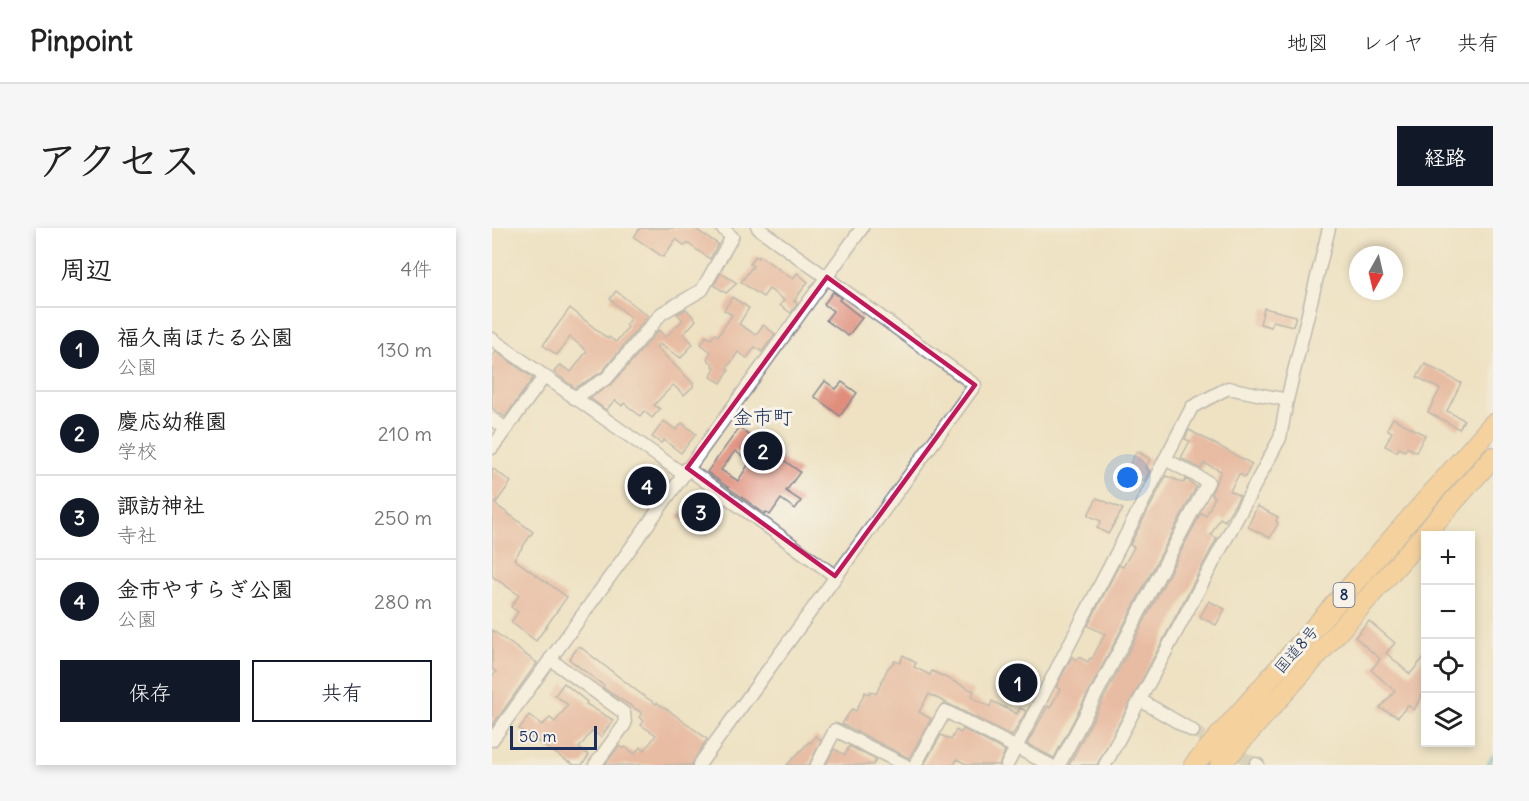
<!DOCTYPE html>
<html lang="ja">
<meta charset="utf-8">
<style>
body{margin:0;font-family:Delius,"Klee One",sans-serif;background:#f6f6f6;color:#222}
.controls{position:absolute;right:18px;bottom:18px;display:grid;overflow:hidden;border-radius:0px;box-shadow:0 3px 9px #0003}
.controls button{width:54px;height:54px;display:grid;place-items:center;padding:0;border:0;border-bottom:2px solid #e0e0e0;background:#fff;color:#222;font:30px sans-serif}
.compass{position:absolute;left:857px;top:18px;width:54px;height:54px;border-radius:50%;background:#fff;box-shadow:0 3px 9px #0003;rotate:188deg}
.scale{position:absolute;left:18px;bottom:15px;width:87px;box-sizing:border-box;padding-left:6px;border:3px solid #1b2f5e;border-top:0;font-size:16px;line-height:21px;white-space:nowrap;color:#1b2f5e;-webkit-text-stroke:4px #f7f3e8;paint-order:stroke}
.you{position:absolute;left:636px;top:250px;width:21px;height:21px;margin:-15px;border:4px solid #fff;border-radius:50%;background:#1a73e8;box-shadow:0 0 0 9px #1a73e833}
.badge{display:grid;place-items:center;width:39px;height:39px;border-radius:50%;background:#111827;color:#fff;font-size:20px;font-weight:700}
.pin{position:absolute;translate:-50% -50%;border:3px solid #fff;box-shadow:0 2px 6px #0006}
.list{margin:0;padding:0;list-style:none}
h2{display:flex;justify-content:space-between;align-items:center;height:78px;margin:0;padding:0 24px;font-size:26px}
h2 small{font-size:20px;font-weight:400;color:#767676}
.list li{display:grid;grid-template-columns:39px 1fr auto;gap:18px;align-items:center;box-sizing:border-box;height:84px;padding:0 24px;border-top:2px solid #e0e0e0}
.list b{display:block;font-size:22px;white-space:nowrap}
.list p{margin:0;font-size:20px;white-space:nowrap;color:#767676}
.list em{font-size:20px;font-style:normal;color:#767676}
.actions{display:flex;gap:12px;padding:18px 24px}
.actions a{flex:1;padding:14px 0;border:2px solid #111827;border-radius:0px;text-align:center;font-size:21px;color:#111827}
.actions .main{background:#111827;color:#fff}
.icon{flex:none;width:33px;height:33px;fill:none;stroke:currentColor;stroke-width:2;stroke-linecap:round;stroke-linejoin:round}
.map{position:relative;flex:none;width:1001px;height:537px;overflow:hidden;border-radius:0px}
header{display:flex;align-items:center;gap:36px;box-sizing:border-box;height:84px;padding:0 30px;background:#fff;border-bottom:2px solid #e0e0e0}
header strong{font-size:28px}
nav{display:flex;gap:33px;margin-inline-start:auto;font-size:21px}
.intro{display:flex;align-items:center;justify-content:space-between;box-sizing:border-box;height:144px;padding:0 36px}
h1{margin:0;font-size:42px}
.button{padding:15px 27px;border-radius:0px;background:#111827;color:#fff;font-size:21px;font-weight:700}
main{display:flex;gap:36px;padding:0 36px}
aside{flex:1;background:#fff;border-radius:0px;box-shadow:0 3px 9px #0003}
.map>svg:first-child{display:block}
</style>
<header>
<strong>Pinpoint</strong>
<nav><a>地図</a><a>レイヤ</a><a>共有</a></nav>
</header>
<div class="intro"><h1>アクセス</h1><a class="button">経路</a></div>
<main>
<aside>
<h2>周辺<small>4件</small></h2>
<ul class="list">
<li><span class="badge">1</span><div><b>福久南ほたる公園</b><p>公園</p></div><em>130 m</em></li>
<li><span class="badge">2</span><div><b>慶応幼稚園</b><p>学校</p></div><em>210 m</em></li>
<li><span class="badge">3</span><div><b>諏訪神社</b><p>寺社</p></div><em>250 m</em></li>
<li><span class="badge">4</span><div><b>金市やすらぎ公園</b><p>公園</p></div><em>280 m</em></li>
</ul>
<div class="actions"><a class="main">保存</a><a>共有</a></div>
</aside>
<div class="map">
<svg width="1001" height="537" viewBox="0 0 1001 537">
<rect width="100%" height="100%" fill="#f7f3e8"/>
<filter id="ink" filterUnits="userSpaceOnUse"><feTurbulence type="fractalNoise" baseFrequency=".0167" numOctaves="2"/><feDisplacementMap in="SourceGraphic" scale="12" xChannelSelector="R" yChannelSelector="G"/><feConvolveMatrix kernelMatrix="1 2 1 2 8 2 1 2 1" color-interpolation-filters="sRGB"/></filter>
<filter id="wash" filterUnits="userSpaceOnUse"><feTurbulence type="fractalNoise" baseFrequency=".008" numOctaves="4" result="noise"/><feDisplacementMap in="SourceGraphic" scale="24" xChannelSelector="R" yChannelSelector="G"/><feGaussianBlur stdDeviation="1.35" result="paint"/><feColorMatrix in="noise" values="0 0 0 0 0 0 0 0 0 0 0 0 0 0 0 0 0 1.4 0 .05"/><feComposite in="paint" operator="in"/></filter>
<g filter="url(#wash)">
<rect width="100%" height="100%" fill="#eee2c3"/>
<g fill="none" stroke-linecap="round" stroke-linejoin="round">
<polyline stroke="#51b4d0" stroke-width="4" points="997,535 1001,528"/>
</g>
<g id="blocks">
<g fill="#e08d7b" fill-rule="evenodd">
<polygon points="148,0 202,0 226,16 218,31 195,15 193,18 184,11 171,29 142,9"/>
<polygon points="263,28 266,30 268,28 301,51 305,45 316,54 302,73 306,75 299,85 288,77 292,72 277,61 271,69 249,54 261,38 258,36"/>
<polygon points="229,45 245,55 234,65 222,57"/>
<polygon points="124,63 156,88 110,144 83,160 62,144 68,137 79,144 95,123 78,109 65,127 51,117 78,80 116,111 117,109 124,114 136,99 134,97 139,90 118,71"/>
<polygon points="341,64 349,70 347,72 370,90 356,108 334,92 341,83 332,76"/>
<polygon points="240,69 257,80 247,96 264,107 271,97 283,106 270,124 263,119 255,130 246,124 235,140 237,142 229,155 219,149 223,139 220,138 221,136 215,131 219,124 209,116 214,108 219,111 223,106 226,108 240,87 232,82"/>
<polygon points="772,80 804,88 801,98 781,93 779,99 768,96"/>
<polygon points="194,81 204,92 192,106 201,116 189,130 167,116 164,119 201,155 201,159 192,167 181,157 162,177 168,181 160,190 152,183 148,188 132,175 130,178 123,172 114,182 98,170 121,155 167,102 173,109 191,92 185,86"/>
<polygon points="4,124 41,150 13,189 0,180 0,129"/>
<polygon points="933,136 969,155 955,183 972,192 967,201 936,184 948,161 925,149"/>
<polygon points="333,153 344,161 350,154 365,165 348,188 322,168"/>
<polygon points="901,190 933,207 924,224 915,219 913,223 907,220 905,224 893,218 900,204 895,201"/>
<polygon points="172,193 184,202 190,195 204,206 189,225 172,212 169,215 160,209"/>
<path d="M247,200L308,244L294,263L309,273L303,281L289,271L278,287L274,284L273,286L215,244ZM243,223L258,234L246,253L229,242Z"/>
<polygon points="697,202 760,236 753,249 747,246 738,263 748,268 733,293 728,290 719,307 725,310 605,537 577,537 709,285 714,288 723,269 719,266 729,243 712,235 709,241 689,230 698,213 693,211"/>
<polygon points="645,223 658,231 653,240 658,243 652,253 634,243"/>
<polygon points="0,240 19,254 3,276 41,304 22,331 75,369 44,413 19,394 26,384 19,379 27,367 0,348"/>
<polygon points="674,248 692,255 694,251 704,259 562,530 535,516 556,478 558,480 568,461 564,459 580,429 585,432 587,429 596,434 598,430 600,431 613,406 596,398 627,337 631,339 642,319 638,317"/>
<polygon points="605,270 631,281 616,306 605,300 609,293 596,287"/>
<polygon points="765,278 786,289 784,293 786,295 778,310 756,299"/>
<polygon points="192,280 209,291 214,284 223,288 211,307 185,289"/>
<polygon points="717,373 733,381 724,397 708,389"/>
<polygon points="877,393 903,415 894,425 918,446 933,428 933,461 922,482 916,477 906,489 888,480 903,463 879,442 888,431 863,409"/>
<polygon points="0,402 45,435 0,498 0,449 4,444 0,441"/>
<polygon points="87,418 149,466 164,476 165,475 175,481 215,511 199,537 113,537 127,518 131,521 133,519 143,526 148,519 153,522 164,507 149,497 152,493 147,489 150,485 111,460 112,458 77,431"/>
<polygon points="411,427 424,435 422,439 438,447 440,443 482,463 479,469 498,479 500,473 525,486 528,480 534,483 520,508 437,466 427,484 439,491 417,530 350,496 360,481 364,483 373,464 377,466 378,463 384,466 396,440 403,433 408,435"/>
<polygon points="72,455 95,474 94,476 121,492 109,509 100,503 87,520 97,527 90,537 82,537 75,533 27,501 37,487 50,497 58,490 63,494 76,477 63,467"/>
<polygon points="471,501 513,523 507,537 475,537 465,531 462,537 432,537 449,507 459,512 464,502 469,505"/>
<polygon points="323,508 329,512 317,537 295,537 317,514 319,515"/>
<polygon points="357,518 384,532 381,537 334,537 342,521 353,527"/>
</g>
</g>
</g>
<g filter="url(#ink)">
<use href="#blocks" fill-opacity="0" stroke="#848890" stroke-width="1.5"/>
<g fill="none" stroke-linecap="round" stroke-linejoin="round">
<polyline stroke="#c4beaf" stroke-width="12" stroke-dasharray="12 6" stroke-linecap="butt" points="701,503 764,536"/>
<g stroke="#848890" stroke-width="15">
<g id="minor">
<polyline points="0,111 191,246"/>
<polyline points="82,170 115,150 170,85 210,62 240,9 230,0"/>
<polyline points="0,191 14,201"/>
<polyline points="0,220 52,149"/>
<polyline points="195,240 343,348"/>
<polyline points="58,431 132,485 133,496 103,537"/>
<polyline points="648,472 701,503"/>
<polyline points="0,512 370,0"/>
<polyline points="764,536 766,537"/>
<polyline points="207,537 483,157 266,0"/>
<polyline points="325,537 343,502 413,537"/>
<polyline points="423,537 453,483 558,537"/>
<polyline points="515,537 700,179 736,160 795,172"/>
<polyline points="567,537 716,254 673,231"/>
<polyline points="613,537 788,210 795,172 837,0"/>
</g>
</g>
<g stroke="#848890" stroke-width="22">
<g id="trunk">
<polyline points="702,537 1001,196"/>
<polyline points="728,537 1001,229"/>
</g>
</g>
<use href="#minor" stroke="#fff" stroke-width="12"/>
<use href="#trunk" stroke="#fcbd6f" stroke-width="20"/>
</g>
</g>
<path d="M0 0H1001V537H0ZM335,49L483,157L343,348L195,240Z" fill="#eee2c3" fill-opacity=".55" fill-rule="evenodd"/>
<path fill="none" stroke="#c2185b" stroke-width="4.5" stroke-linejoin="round" d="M335,49L483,157L343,348L195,240Z"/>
<g text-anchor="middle" stroke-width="6" stroke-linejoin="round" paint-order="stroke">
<rect fill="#f7f3e8" stroke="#5d6a87" stroke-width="1.5" x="841.5" y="355" width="21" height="24" rx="4.5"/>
<g font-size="15" font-weight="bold" fill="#1b2f5e">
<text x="852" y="372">8</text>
</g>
<g font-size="16" fill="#1b2f5e" stroke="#f7f3e8">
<text transform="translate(804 421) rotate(-49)" y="6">国道8号</text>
</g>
<g font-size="20" fill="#1b2f5e" stroke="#f7f3e8">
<text x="271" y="196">金市町</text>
</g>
</g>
</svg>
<div class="controls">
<button>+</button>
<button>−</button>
<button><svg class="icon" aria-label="locate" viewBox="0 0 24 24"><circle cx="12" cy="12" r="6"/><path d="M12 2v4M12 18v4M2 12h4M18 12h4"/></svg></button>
<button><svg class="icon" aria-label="layers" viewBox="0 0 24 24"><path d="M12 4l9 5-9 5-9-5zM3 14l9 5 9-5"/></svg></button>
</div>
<svg class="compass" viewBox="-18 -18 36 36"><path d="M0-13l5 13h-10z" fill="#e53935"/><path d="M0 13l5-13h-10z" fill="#767676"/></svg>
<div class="scale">50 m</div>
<div class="you"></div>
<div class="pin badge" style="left:526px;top:455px">1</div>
<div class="pin badge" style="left:271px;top:223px">2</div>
<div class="pin badge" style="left:209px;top:284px">3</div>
<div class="pin badge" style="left:155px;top:258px">4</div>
</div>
</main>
